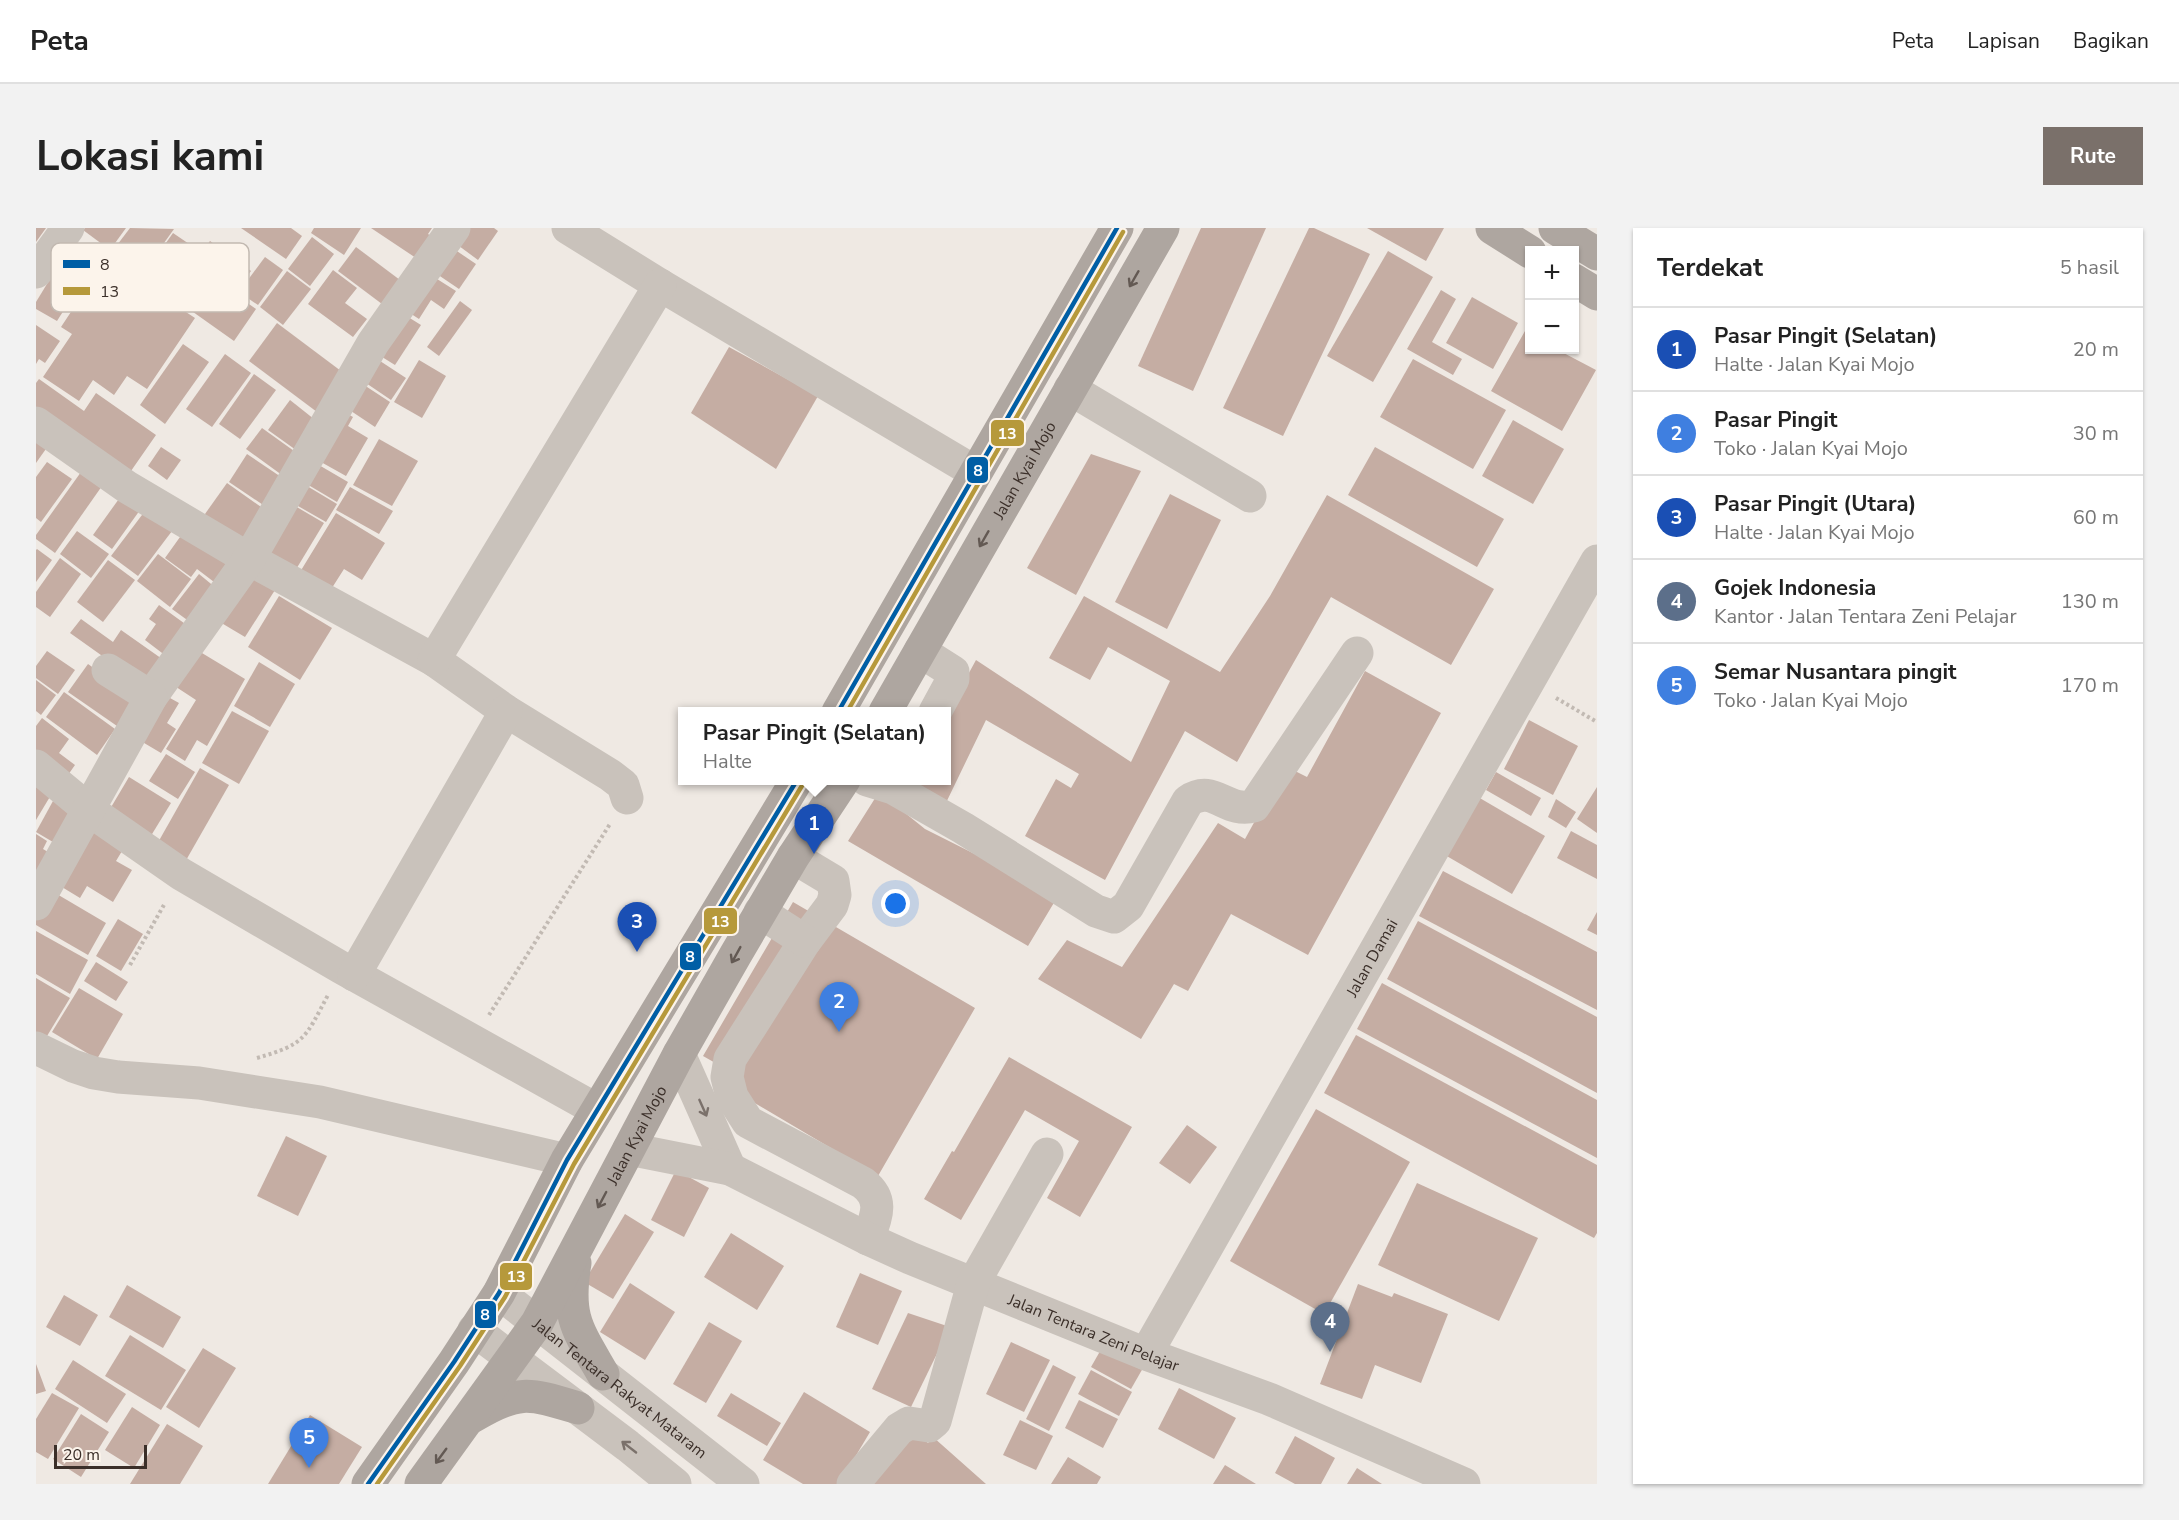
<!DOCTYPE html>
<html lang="id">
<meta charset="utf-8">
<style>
body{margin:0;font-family:"Nunito Sans",sans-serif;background:#f2f2f2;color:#222}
.controls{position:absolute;right:18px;top:18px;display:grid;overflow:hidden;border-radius:0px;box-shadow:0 2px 4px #0004}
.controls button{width:54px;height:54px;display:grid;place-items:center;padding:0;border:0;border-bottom:2px solid #e0e0e0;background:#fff;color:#222;font:30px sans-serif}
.scale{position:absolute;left:18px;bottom:15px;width:93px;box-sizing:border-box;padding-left:6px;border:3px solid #3b2f29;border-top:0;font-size:16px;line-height:21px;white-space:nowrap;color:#3b2f29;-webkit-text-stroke:4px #fcf4eb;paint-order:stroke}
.you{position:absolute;left:860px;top:676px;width:21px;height:21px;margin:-15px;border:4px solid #fff;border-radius:50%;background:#1a73e8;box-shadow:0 0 0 9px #1a73e833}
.badge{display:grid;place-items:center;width:39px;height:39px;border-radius:50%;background:#7a706a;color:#fff;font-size:20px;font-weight:700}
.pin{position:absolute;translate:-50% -50px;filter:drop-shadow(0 2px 3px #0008)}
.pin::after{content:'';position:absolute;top:32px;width:21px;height:18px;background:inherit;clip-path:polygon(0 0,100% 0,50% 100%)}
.popup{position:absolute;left:642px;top:479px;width:273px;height:78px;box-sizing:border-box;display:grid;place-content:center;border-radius:0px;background:#fff;filter:drop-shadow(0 2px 4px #0005);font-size:20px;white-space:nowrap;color:#767676}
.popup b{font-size:22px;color:#222}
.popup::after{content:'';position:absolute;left:50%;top:100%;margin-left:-12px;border:12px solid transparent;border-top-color:#fff}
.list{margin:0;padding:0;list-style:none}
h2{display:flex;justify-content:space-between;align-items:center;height:78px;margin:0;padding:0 24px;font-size:26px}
h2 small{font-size:20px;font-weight:400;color:#767676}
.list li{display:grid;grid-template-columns:39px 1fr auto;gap:18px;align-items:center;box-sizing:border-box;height:84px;padding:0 24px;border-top:2px solid #e0e0e0}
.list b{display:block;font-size:22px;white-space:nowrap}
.list p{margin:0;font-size:20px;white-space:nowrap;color:#767676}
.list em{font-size:20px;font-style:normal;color:#767676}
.map{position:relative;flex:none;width:1561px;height:1256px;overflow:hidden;border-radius:0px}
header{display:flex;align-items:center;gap:36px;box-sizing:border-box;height:84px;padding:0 30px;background:#fff;border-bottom:2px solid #e0e0e0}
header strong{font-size:28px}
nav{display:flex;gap:33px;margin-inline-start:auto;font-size:21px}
.intro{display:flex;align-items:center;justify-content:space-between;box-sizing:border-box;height:144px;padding:0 36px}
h1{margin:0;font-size:42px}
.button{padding:15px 27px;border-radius:0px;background:#7a706a;color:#fff;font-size:21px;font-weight:700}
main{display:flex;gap:36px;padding:0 36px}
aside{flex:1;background:#fff;border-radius:0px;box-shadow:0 2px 4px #0004}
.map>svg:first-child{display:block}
</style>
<header>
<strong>Peta</strong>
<nav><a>Peta</a><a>Lapisan</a><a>Bagikan</a></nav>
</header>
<div class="intro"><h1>Lokasi kami</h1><a class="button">Rute</a></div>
<main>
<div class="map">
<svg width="1561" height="1256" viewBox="0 0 1561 1256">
<rect width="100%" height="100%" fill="#efe9e3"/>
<g fill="#c5ada3">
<polygon points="0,0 10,0 0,14"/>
<polygon points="49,0 90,0 74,22 47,2"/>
<polygon points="94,0 138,1 105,47 75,25"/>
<polygon points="205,0 255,0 266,8 250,31"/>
<polygon points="278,0 325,0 308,27 275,5"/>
<polygon points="335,0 396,0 392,6 401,12 386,34"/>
<polygon points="430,0 458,0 462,3 442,32 419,15"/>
<polygon points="1165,0 1230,0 1157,163 1102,138"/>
<polygon points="1273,0 1278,0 1334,26 1247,208 1187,180"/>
<polygon points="1331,0 1408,0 1390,33"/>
<polygon points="137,5 162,22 132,63 108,46"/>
<polygon points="276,9 298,26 274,58 252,41"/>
<polygon points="174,13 215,43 199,65 158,35"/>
<polygon points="409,15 440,36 423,61 392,40"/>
<polygon points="320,19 368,55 350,79 302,43"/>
<polygon points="1352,23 1397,49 1337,154 1291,128"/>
<polygon points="229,29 247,42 222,77 203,64"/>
<polygon points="70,31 92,46 78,67 89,74 103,53 159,90 111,161 91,148 78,167 57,152 43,173 7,149 36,106 25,99"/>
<polygon points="297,42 321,60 309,75 331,91 317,109 272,76"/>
<polygon points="166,43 220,81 198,113 143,74"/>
<polygon points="251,43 275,61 247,97 224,79"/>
<polygon points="390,44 420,63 408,81 395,72 383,91 366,80"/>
<polygon points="14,51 38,66 21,93 0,81 0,74"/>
<polygon points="1405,62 1420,71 1396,114 1426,131 1417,147 1371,121"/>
<polygon points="1436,69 1482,95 1457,141 1410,115"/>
<polygon points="424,73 436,82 403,128 391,119"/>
<polygon points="364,84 385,97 359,137 338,124"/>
<polygon points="241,95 313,149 285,187 213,133"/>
<polygon points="0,97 24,113 9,135 3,131 0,136"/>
<polygon points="1489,103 1494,106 1494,122 1522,122 1560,142 1526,203 1455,163"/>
<polygon points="147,116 173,134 129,196 104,177"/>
<polygon points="693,119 782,168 740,241 655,185"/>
<polygon points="189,126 215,145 176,199 150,181"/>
<polygon points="341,131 370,150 355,172 327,153"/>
<polygon points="1377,131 1470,182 1437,241 1344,189"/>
<polygon points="383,132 410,148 386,190 358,174"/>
<polygon points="218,146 240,162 204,211 183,196"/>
<polygon points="3,151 48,183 60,165 120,207 88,253 0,192 0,155"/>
<polygon points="328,157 354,174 339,199 312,181"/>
<polygon points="254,172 288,199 267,227 232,202"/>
<polygon points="303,181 317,189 312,198 332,210 310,248 276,229"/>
<polygon points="1477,192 1528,221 1497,276 1446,248"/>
<polygon points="226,200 265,228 250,250 210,221"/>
<polygon points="0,210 12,218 0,235"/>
<polygon points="343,211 382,233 356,278 317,257"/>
<polygon points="125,219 145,232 131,252 112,238"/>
<polygon points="1339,219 1468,291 1441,339 1312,267"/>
<polygon points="211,226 254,255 236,283 193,254"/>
<polygon points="1055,226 1105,243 1040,367 991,340"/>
<polygon points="276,233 312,254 301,274 264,252"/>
<polygon points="11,234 36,251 5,294 0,290 0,249"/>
<polygon points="45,244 66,258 19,325 0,311 0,307"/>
<polygon points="191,255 235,286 209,324 164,293"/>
<polygon points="266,255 301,276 290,294 255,274"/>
<polygon points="314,259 357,283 343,306 300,282"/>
<polygon points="1134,266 1185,292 1131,401 1079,374"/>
<polygon points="1291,267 1458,361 1415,437 1295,369 1201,534 1149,503 1069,652 989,608 1020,551 1035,560 1043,546 950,492 907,581 875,552 910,552 910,487 940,432 1095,534 1134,453 1072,419 1054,452 1013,430 1048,368 1184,444 1234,368"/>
<polygon points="85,268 104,282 76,321 57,307"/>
<polygon points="259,278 288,295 259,343 231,326"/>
<polygon points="109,283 136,303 102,348 75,328"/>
<polygon points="300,285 349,315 326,352 308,341 294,363 264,344"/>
<polygon points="149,302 197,337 182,357 161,341 155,349 129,330"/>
<polygon points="41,303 73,326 55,350 24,326"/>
<polygon points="1,321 16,332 0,354 0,322"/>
<polygon points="122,326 155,351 134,379 101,353"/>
<polygon points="24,330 45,346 14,389 0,379 0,364"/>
<polygon points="72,332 99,352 67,394 41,374"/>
<polygon points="206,342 239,362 209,409 177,390"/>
<polygon points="163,346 180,360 154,394 136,381"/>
<polygon points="243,368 296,400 264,452 212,419"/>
<polygon points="123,377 152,398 130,428 109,412 120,396 113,391"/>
<polygon points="45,391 77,414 85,402 129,433 110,459 34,405"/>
<polygon points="156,419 209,451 171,518 161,512 149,533 130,521 160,472 134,455"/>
<polygon points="11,423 39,442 22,466 0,450 0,438"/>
<polygon points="223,434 259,456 234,499 198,478"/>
<polygon points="52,436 100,470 81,498 32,464"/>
<polygon points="1329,443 1405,485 1272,727 1195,686 1152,763 1138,756 1105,811 1002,751 1031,712 1086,739 1182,595 1209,611 1249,538 1271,549"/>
<polygon points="0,452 20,467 5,487 0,483"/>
<polygon points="28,464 79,501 61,527 10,489"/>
<polygon points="125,465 143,475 131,495 140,501 125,525 98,509"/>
<polygon points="196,483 233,503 203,556 166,535"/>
<polygon points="6,490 33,511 23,525 39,537 27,554 0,535 0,498"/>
<polygon points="1493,492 1542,518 1517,567 1468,541"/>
<polygon points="130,526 159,544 142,571 113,553"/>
<polygon points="164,540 193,557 149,634 120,618"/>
<polygon points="1460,544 1505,570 1495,588 1450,562"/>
<polygon points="93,549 135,575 113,611 71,586"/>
<polygon points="0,552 18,562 0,592"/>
<polygon points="1561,559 1561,605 1541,591"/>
<polygon points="843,564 889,601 1022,668 992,718 812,613"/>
<polygon points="1442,569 1509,608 1476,666 1409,627"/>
<polygon points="1520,571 1540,584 1530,600 1512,589"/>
<polygon points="17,573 39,587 22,617 0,604"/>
<polygon points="51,595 89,618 80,633 96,642 77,674 51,658 44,670 16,653"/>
<polygon points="1535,603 1561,617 1561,651 1521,630"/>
<polygon points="0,606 11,613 7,621 17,627 0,652"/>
<polygon points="1407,643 1561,724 1561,782 1383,688"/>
<polygon points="14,662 70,695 52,727 0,697 0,686"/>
<polygon points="757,674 939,780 842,948 690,858 697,845 667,828"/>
<polygon points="1561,684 1561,707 1551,702"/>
<polygon points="82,691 107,706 85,743 60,728"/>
<polygon points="1382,693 1561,789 1561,865 1351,751"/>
<polygon points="0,703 52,732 34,766 0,746"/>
<polygon points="60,734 92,754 80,773 48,753"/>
<polygon points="0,750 34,770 8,813 0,809"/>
<polygon points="1346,755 1561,872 1561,930 1321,801"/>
<polygon points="43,760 87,786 61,831 16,804"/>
<polygon points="1320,807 1561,937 1561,1005 1558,1010 1288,865"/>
<polygon points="973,829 1096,899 1044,989 1011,970 1043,913 989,882 925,992 888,971 916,923 918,924"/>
<polygon points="1280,881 1374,934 1288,1086 1194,1033"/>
<polygon points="1151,897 1181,919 1154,956 1123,935"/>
<polygon points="250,908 291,928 262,988 221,968"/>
<polygon points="640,942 673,960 648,1009 615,992"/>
<polygon points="1381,955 1502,1010 1463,1093 1342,1037"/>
<polygon points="589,986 618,1004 577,1071 548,1054"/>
<polygon points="695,1005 748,1038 721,1082 668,1049"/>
<polygon points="824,1045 866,1063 842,1117 800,1099"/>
<polygon points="594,1055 639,1084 609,1132 564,1104"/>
<polygon points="1322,1056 1356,1069 1358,1065 1412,1086 1385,1155 1339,1137 1326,1171 1284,1156"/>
<polygon points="91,1057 145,1089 127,1120 73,1089"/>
<polygon points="28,1067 62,1087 44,1118 10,1099"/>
<polygon points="872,1085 914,1099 875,1179 836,1161"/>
<polygon points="673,1094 706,1113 670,1175 637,1156"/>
<polygon points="94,1107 150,1142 125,1182 69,1148"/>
<polygon points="1071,1111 1111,1133 1095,1161 1055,1139"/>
<polygon points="975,1114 1014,1132 988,1184 950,1166"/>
<polygon points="167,1120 200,1140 163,1200 130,1179"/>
<polygon points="37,1132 90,1166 71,1195 19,1161"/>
<polygon points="0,1136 10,1163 0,1166"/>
<polygon points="1017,1137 1040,1149 1013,1203 990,1191"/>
<polygon points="1055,1142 1096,1164 1083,1188 1042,1166"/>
<polygon points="1143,1160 1200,1190 1178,1231 1122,1201"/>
<polygon points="768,1164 834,1204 803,1256 767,1256 727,1232"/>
<polygon points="16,1165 43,1180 12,1231 0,1224 0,1191"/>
<polygon points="695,1165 745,1195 731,1218 681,1188"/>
<polygon points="1043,1172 1082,1191 1067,1220 1029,1200"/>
<polygon points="96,1179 124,1197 98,1240 69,1222"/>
<polygon points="45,1186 73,1204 45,1249 17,1231"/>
<polygon points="274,1187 326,1219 303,1256 232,1256"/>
<polygon points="984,1192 1017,1208 1000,1242 967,1227"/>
<polygon points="131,1196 167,1218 144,1256 94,1256"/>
<polygon points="876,1200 892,1215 897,1209 950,1256 826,1256"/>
<polygon points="1259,1208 1299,1230 1285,1256 1259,1256 1239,1245"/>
<polygon points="1032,1229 1065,1249 1061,1256 1015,1256"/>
<polygon points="1189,1237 1220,1256 1177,1256"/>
<polygon points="1321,1240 1346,1256 1311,1256"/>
</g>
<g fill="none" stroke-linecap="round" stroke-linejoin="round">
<g stroke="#c2bab3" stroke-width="4" stroke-dasharray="3 3" stroke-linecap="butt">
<polyline points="1520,470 1561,494"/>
<polyline points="94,737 129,675"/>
<polyline points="453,787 574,596"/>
<path d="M221,830C270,816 269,810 292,767"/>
</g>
<g stroke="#c9c2bb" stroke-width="33">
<polyline points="532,0 624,57 939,244"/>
<polyline points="0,44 32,0"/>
<polyline points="1034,161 1214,268"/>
<polyline points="0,195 91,259 213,331 398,432 470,483 574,547 587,557 591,570"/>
<polyline points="884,423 917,444 917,451 899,484"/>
<polyline points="398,432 624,57"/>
<polyline points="115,469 213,331 337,115 418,0"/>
<polyline points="0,538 53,582 145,646 306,740 561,882"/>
<path d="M831,552L857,560L927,600L1060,683L1078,689L1092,678L1152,573C1178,555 1190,586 1218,578L1321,425"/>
<path d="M757,629L797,653L799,667L796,677L769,713L694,831L691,849L696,869L712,894L827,955C849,972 840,989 832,1011"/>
<polyline points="0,676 115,469 72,442"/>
<polyline points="724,684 769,713"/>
<polyline points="318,747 470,483"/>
<polyline points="0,820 37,838 58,845 82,849 163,855 284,874 531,932"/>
<polyline points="643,826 694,941"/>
<path id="s1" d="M593,921L694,941L832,1011L874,1030L1110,1126L1233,1171L1428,1256"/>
<path id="s2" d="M463,1065L707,1256"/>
<polyline points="438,1102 592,1218 639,1256"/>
<path id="s3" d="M1110,1126L1561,333"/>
<polyline points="817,1256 863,1201 873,1195 893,1198 899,1193 937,1056 1011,926"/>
</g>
<g stroke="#aea6a0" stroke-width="33">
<polyline points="1456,0 1494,24"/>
<polyline points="1519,0 1561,26"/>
<polyline points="1538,52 1561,66"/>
<polyline points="802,484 1081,0"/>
<path id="s4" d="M849,484L1127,0"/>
<path d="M539,1035C530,1089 541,1101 567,1146"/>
<path d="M436,1189C482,1161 493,1165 542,1180"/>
<polyline points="332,1256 418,1134 463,1065 531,932 761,552"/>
<path id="s5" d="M385,1256L501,1095L643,826L700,726L757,629L808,552"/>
</g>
<g stroke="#fcf4eb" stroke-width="9">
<g id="bus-1">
<polyline points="802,484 1081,0"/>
<polyline points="332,1256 418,1134 463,1065 531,932 761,552"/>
</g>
</g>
<g stroke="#fcf4eb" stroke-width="9">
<g id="bus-2">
<polyline points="811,484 1087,4"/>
<polyline points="341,1256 424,1138 469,1069 538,936 767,556"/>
</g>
</g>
<use href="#bus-1" stroke="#005ea5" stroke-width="4.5"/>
<use href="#bus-2" stroke="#b6993b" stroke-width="4.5"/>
</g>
<defs><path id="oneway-shaft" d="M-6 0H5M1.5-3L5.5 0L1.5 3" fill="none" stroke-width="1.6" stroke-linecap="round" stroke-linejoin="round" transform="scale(1.5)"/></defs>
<g stroke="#635953">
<use href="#oneway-shaft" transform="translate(1098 51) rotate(120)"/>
<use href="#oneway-shaft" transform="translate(948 311) rotate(120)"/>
<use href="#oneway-shaft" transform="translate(700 727) rotate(119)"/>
<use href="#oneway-shaft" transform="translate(566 972) rotate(118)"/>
<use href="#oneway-shaft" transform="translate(405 1228) rotate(126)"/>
</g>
<g stroke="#7b716b">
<use href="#oneway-shaft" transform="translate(667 880) rotate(66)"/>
<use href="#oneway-shaft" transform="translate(593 1219) rotate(-142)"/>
</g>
<g text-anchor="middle" stroke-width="4.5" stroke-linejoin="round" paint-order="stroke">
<g font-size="16" fill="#3b2f29" stroke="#fcf4eb">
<text dy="6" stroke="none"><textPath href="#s4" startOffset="279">Jalan Kyai Mojo</textPath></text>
<text dy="6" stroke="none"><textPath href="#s3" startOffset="456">Jalan Damai</textPath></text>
<text dy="6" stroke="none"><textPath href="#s5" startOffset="411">Jalan Kyai Mojo</textPath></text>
<text dy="6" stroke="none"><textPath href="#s1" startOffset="502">Jalan Tentara Zeni Pelajar</textPath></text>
<text dy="6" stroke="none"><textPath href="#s2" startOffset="154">Jalan Tentara Rakyat Mataram</textPath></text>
</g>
</g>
<rect x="15" y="15" width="198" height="69" rx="9" fill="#fcf4eb" stroke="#c2b9b1" stroke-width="1.5"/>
<rect x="27" y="32" width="27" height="8" fill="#005ea5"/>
<rect x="27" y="59" width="27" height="8" fill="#b6993b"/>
<g font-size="16" fill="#3b2f29">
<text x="64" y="42">8</text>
<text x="64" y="69">13</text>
</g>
<g stroke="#fcf4eb" stroke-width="2">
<rect x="954" y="191" width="35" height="28" rx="6" fill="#b6993b"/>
<rect x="930" y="228" width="23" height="28" rx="6" fill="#005ea5"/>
<rect x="667" y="679" width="35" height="28" rx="6" fill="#b6993b"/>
<rect x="643" y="714" width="23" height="29" rx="6" fill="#005ea5"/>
<rect x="463" y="1034" width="34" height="29" rx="6" fill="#b6993b"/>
<rect x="438" y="1072" width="23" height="29" rx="6" fill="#005ea5"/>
</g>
<g font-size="16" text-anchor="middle" font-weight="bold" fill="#fff">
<text x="971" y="211">13</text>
<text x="942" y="248">8</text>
<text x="684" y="699">13</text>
<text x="654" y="734">8</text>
<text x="480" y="1054">13</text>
<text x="449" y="1092">8</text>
</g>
</svg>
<div class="controls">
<button>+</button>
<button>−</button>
</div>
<div class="scale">20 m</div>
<div class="you"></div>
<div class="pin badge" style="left:778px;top:626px;background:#1a4fb4">1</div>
<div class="popup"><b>Pasar Pingit (Selatan)</b>Halte</div>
<div class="pin badge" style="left:803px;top:804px;background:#3f7fe0">2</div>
<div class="pin badge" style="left:601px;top:724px;background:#1a4fb4">3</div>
<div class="pin badge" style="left:1294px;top:1124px;background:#5c6f8a">4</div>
<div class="pin badge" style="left:273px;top:1240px;background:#3f7fe0">5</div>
</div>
<aside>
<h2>Terdekat<small>5 hasil</small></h2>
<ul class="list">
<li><span class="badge" style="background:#1a4fb4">1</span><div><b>Pasar Pingit (Selatan)</b><p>Halte · Jalan Kyai Mojo</p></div><em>20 m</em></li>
<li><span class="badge" style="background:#3f7fe0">2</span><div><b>Pasar Pingit</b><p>Toko · Jalan Kyai Mojo</p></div><em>30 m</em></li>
<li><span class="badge" style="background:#1a4fb4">3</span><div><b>Pasar Pingit (Utara)</b><p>Halte · Jalan Kyai Mojo</p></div><em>60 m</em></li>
<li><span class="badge" style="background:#5c6f8a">4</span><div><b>Gojek Indonesia</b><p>Kantor · Jalan Tentara Zeni Pelajar</p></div><em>130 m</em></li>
<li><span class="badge" style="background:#3f7fe0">5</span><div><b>Semar Nusantara pingit</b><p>Toko · Jalan Kyai Mojo</p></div><em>170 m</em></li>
</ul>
</aside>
</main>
